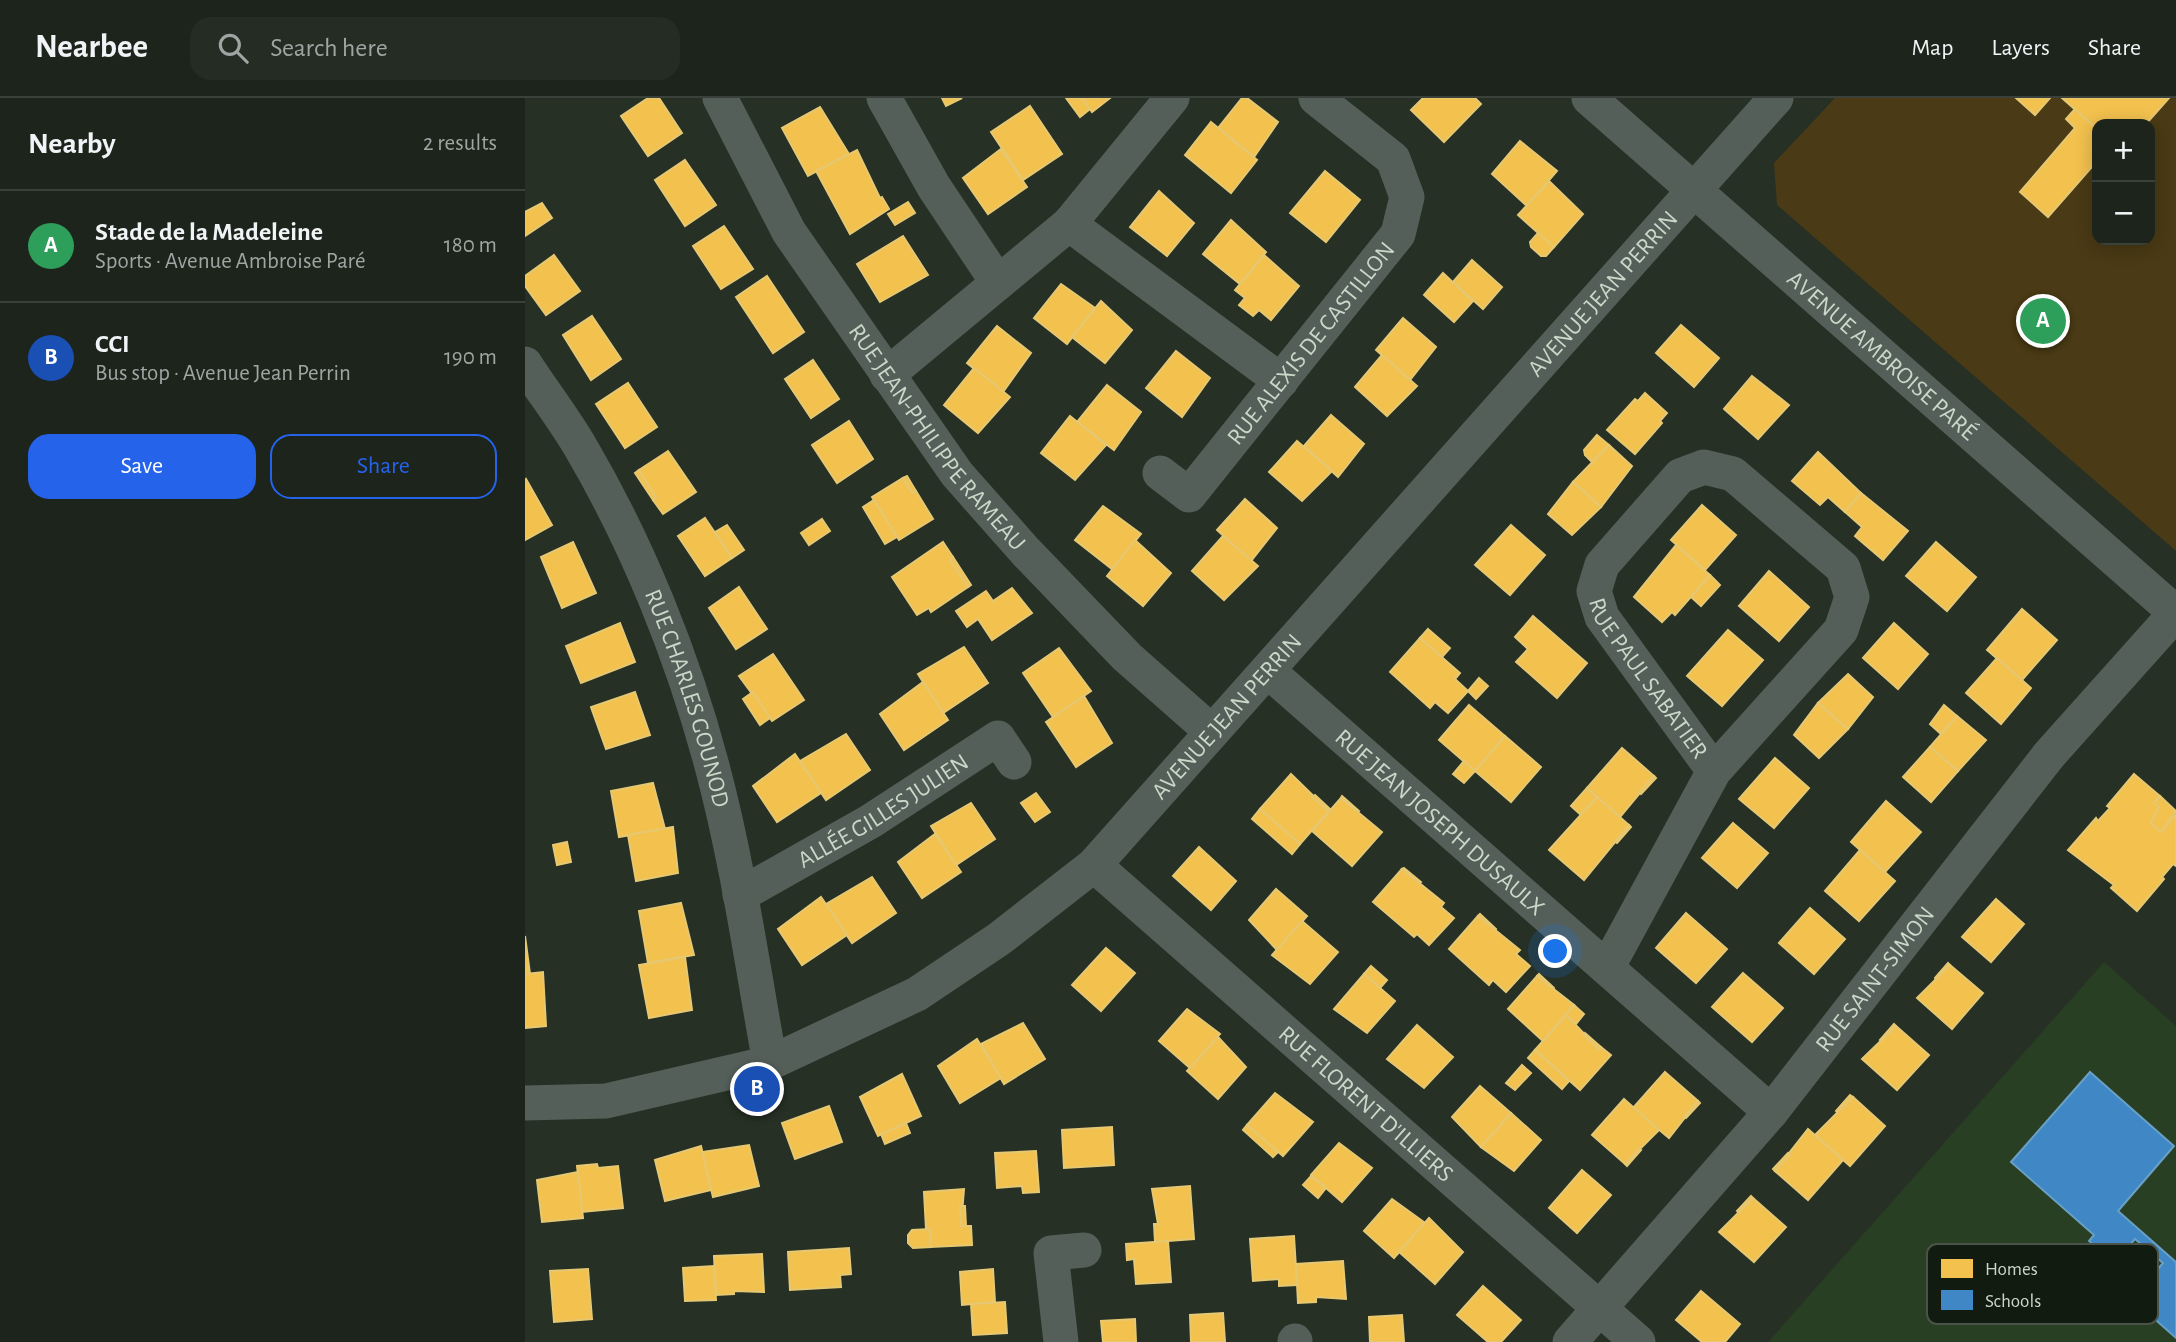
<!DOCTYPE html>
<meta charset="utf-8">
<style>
body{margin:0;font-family:"Alegreya Sans",sans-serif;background:#252c24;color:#f1f3f6}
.controls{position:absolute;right:21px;top:21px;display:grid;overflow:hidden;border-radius:14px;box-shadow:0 4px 18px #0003}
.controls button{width:63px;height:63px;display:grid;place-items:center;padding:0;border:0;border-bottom:2px solid #3a413a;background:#1c241b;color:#f1f3f6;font:35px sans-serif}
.you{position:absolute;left:1031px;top:854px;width:24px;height:24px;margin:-18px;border:5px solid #fff;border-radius:50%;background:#1a73e8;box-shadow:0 0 0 10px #1a73e833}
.badge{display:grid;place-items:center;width:46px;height:46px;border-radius:50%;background:#2563eb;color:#fff;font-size:23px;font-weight:700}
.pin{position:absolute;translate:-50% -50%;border:4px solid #fff;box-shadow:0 2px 7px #0006}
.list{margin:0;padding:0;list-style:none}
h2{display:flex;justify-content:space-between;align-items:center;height:91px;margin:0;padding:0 28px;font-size:30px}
h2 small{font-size:23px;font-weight:400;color:#a0a4a3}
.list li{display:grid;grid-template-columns:46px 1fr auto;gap:21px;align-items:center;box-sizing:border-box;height:112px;padding:0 28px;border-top:2px solid #3a413a}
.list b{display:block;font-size:26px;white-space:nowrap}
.list p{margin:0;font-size:23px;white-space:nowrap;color:#a0a4a3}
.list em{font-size:23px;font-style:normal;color:#a0a4a3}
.actions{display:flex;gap:14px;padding:21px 28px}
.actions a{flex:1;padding:16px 0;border:2px solid #2563eb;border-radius:21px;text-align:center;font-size:24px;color:#2563eb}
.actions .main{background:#2563eb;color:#fff}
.icon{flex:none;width:38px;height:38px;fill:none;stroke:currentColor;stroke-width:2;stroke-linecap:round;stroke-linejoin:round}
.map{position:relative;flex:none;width:1651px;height:1244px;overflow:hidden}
header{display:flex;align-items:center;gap:42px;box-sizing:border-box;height:98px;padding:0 35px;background:#1c241b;border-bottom:2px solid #3a413a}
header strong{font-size:33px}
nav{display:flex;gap:38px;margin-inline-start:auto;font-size:24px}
.search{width:490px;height:63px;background:#252c24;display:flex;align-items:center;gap:18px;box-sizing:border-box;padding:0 24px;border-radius:21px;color:#a0a4a3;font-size:26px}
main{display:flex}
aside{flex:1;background:#1c241b}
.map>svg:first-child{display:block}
</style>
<header>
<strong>Nearbee</strong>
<div class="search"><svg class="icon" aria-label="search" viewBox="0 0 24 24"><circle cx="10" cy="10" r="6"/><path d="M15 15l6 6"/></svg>Search here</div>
<nav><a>Map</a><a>Layers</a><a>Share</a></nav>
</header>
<main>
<aside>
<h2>Nearby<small>2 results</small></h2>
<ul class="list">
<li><span class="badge" style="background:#2e9e5b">A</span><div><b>Stade de la Madeleine</b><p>Sports · Avenue Ambroise Paré</p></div><em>180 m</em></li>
<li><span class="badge" style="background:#1a4fb4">B</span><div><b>CCI</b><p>Bus stop · Avenue Jean Perrin</p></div><em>190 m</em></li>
</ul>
<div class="actions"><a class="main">Save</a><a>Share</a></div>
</aside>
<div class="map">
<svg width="1651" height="1244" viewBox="0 0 1651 1244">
<rect width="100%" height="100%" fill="#263024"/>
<polygon fill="#293f23" points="1579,864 1651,928 1651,1244 1243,1244"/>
<path fill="#4a3a15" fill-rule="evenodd" d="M1310,0H1651V453L1252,107L1249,65ZM1572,26H1625V142H1572Z"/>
<g fill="#f2c14e" stroke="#e6c873" stroke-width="2">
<polygon points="123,0 134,0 157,35 123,58 96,18"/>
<polygon points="417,0 437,0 421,8"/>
<polygon points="541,0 557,0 565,11 555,19"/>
<polygon points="557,0 585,0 567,14"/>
<polygon points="717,0 722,0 753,24 729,59 693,30"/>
<polygon points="898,0 950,0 956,6 919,44 886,12"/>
<polygon points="1491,0 1525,0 1510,17"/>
<polygon points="1537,0 1644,0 1621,26 1572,26 1572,31"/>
<polygon points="505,8 537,56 498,82 466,34"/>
<polygon points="295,9 324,56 283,78 257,30"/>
<polygon points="1550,11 1572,31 1572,63 1523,119 1495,94 1550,30 1541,21"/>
<polygon points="686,24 732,62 706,95 660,57"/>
<polygon points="995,43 1032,73 1002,108 967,76"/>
<polygon points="476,51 502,89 463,116 438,80"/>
<polygon points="332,52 355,100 357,99 364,111 325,136 291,73"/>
<polygon points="160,62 191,107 160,128 130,82"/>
<polygon points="800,73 835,102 801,144 765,115"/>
<polygon points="1024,83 1058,116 1029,149 993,117"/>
<polygon points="634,93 669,125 642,158 605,129"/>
<polygon points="383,104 390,115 370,127 363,116"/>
<polygon points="17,105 27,120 0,138 0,114"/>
<polygon points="706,122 741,154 715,186 678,156"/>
<polygon points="199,128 228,171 196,191 168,148"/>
<polygon points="1013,135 1029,149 1021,158 1016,158 1006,149 1005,144"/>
<polygon points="378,138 403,177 355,204 332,166"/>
<polygon points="29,157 55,193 21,217 0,188 0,178"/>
<polygon points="739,157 774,188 746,222 734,212 728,218 714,207 720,200 710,192"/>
<polygon points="947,162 977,189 958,211 928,184"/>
<polygon points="918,175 948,203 929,224 899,197"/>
<polygon points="242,178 279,234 248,255 211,199"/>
<polygon points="536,186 570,210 542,246 509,220"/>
<polygon points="576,203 607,232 580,265 547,239"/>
<polygon points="67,218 96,261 66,282 38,237"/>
<polygon points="878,220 911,249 885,282 851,252"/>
<polygon points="1156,227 1194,260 1169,289 1131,255"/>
<polygon points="472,228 506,255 478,294 442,265"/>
<polygon points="651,253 685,280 657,319 621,290"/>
<polygon points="857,257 892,288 862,318 830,289"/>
<polygon points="288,262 314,301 286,320 260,281"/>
<polygon points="449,270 485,299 453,335 419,307"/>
<polygon points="1227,278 1264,307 1233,341 1199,311"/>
<polygon points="103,285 132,329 100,350 71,306"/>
<polygon points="582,287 616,314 589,352 552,324"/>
<polygon points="1120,295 1142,315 1135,323 1137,325 1110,356 1082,332 1110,301 1113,303"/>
<polygon points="806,317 839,346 813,379 779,348"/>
<polygon points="545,318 581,347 550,382 516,355"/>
<polygon points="324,323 348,361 312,385 287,347"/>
<polygon points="1072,337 1084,347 1068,365 1060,357 1059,352"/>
<polygon points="772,343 807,373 777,403 744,374"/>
<polygon points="1084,347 1107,368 1076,409 1048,384"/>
<polygon points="143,353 171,394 138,416 128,402 131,399 114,372"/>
<polygon points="1293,354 1336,395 1320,414 1303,399 1295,407 1267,383"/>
<polygon points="114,372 131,399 128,402 110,375"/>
<polygon points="382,378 391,393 387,395 378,380"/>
<polygon points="378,380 387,395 391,393 408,421 374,442 347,399"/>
<polygon points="1,381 27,427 0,442 0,382"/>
<polygon points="1048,384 1076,409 1047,437 1023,416"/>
<polygon points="1336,395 1383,433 1358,462 1330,438 1337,429 1320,414"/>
<polygon points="720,401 752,430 726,463 692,432"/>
<polygon points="349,402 372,439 360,446 338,409"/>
<polygon points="1177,407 1211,437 1180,472 1146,442"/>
<polygon points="578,408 616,436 587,471 550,442"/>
<polygon points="180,420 207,460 180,478 153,438"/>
<polygon points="297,421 305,433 284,447 276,435"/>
<polygon points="202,427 219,452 207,460 190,434"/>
<polygon points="986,427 1020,457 985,497 950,467"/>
<polygon points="698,438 733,468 699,502 667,473"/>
<polygon points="610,442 646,475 618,508 582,478"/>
<polygon points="48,444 71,495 37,510 16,459"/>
<polygon points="418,444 428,459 425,462 443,489 406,514 404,510 392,517 367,479"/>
<polygon points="1411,444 1451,479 1422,513 1381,478"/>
<polygon points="1151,447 1185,477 1150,517 1147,514 1137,524 1109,499"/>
<polygon points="428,459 446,487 443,489 425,462"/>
<polygon points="1244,473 1284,509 1254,543 1214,508"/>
<polygon points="1185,477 1195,487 1176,508 1166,499"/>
<polygon points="214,489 242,531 211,551 184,510"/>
<polygon points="487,490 507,515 467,542 453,521 442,529 431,513 461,493 468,503"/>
<polygon points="1497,511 1532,542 1497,582 1462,552"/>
<polygon points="1008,518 1062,565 1032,600 991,564 1003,551 990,539"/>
<polygon points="95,525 110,564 56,585 41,548"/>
<polygon points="1369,525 1403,556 1373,591 1338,560"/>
<polygon points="903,531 925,550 917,559 895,540"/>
<polygon points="1203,532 1238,562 1197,608 1162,578"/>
<polygon points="895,540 935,575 930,581 943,593 923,615 910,604 905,610 865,574"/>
<polygon points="439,549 463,585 418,615 393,576"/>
<polygon points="534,550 566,593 528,619 498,575"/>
<polygon points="248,556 279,602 247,623 214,578"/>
<polygon points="1472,560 1506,590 1476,626 1441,595"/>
<polygon points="1323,576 1348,599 1323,631 1293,605"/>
<polygon points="954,580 963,588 951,601 943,593"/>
<polygon points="398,584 423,622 379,652 355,616"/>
<polygon points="110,594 125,637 81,651 66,609"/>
<polygon points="228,594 245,620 235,627 218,601"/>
<polygon points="559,598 587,645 551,669 521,624"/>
<polygon points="1293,605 1323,631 1294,660 1269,637"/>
<polygon points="944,607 980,638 950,673 914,642"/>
<polygon points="1419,607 1432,618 1416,636 1405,626"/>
<polygon points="1432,618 1461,642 1433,673 1405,649"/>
<polygon points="321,636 345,672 301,702 275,663"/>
<polygon points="980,638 1016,669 986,704 950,673"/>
<polygon points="1405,649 1433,673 1406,704 1378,679"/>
<polygon points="1097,650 1129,678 1095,719 1062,690"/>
<polygon points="270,656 296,695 252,724 228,688"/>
<polygon points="1250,660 1284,690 1249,730 1214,701"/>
<polygon points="939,663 950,673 939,685 928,676"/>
<polygon points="766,676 804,713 775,746 735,711"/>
<polygon points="1609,676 1635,698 1629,705 1634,709 1626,725 1636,734 1651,716 1651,768 1648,766 1637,779 1639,781 1612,813 1586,790 1589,787 1543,752 1571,720 1573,723 1585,710 1582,708"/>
<polygon points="1129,678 1131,680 1116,696 1114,694"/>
<polygon points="128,685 140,731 94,739 86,693"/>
<polygon points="1062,690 1072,699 1056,717 1046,708"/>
<polygon points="511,695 525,714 510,724 496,705"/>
<polygon points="790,697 806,712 804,713 787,699"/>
<polygon points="817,698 834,713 832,715 816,700"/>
<polygon points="1635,698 1651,713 1636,734 1626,725 1634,709 1629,705"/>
<polygon points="1072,699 1104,727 1059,782 1024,752"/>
<polygon points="816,700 857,734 827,768 787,733"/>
<polygon points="1361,703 1396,734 1360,774 1326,744"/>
<polygon points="446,705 470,741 431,767 406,728"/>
<polygon points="735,711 775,746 767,756 727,721"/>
<polygon points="1208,725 1243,755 1212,790 1177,760"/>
<polygon points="1104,727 1106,729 1092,745 1090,744"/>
<polygon points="148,729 153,775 111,783 103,737"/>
<polygon points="410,736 436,774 397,800 373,764"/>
<polygon points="42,744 46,764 32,767 28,747"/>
<polygon points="674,749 711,783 686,812 648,778"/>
<polygon points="1335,752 1370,783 1334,823 1300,793"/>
<polygon points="879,770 896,784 894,786 877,771"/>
<polygon points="877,771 919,805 916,809 929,820 904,847 892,836 889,839 848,804"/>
<polygon points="347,779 371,815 327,845 301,806"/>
<polygon points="751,791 782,818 752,852 724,822"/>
<polygon points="296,799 322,837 277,867 253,831"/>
<polygon points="1471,801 1499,826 1466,864 1437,839"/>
<polygon points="156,805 169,857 123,865 114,813"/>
<polygon points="1285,810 1320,841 1289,876 1254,845"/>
<polygon points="1161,815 1202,851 1171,885 1131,850"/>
<polygon points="955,816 971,831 969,833 953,818"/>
<polygon points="953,818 995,852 991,856 1005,868 981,894 968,882 964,887 924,851"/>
<polygon points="777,823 813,854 785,886 747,857"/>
<polygon points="0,838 5,876 0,876"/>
<polygon points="581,850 610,875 576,913 547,887"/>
<polygon points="160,859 167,912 124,920 114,867"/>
<polygon points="1423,865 1425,867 1411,882 1410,880"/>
<polygon points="1425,867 1458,895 1427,931 1392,900"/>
<polygon points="846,868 862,882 855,890 839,876"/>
<polygon points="18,874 21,928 0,930 0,876"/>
<polygon points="1218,875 1258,910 1227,944 1187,909"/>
<polygon points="839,876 870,903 842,935 809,911"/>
<polygon points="1014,876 1029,890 1028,892 1012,878"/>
<polygon points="1012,878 1049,907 1018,943 983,911"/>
<polygon points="1049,907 1059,916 1051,926 1041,917"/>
<polygon points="662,911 695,936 665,970 634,943"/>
<polygon points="1041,917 1074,951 1076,949 1086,957 1055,992 1010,952"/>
<polygon points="498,925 520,961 479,986 456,946"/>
<polygon points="1369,926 1371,928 1357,943 1355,942"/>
<polygon points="892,927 928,959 899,990 862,961"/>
<polygon points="1371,928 1404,957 1372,992 1337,961"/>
<polygon points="1060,935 1076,949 1074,951 1059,937"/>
<polygon points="693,939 721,969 693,1001 662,973"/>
<polygon points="452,941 476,980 435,1005 413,968"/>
<polygon points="1010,952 1044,983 1037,991 1003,960"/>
<polygon points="997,967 1006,975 990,992 981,985"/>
<polygon points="1140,974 1173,1003 1144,1040 1108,1010"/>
<polygon points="377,976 396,1018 353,1038 335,999"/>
<polygon points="955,988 986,1015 956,1049 927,1019"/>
<polygon points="750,995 788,1024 758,1058 722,1027"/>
<polygon points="1325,997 1328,999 1313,1015 1311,1013"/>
<polygon points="1328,999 1360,1028 1325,1068 1290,1037"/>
<polygon points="1099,1001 1134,1032 1100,1066 1067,1037"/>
<polygon points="1173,1003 1175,1005 1161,1020 1159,1019"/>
<polygon points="304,1008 317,1044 270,1061 257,1025"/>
<polygon points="986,1015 1016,1042 989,1073 956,1049"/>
<polygon points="381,1025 385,1035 360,1046 356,1036"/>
<polygon points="722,1027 753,1054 748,1059 718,1032"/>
<polygon points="587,1029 589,1067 539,1070 537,1032"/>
<polygon points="1283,1031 1318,1062 1283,1102 1250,1073"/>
<polygon points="814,1045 847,1070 817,1104 786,1077"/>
<polygon points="224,1047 234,1088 188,1099 177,1054"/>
<polygon points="176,1048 186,1092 140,1103 130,1062"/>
<polygon points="1114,1051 1116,1052 1102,1068 1100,1066"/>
<polygon points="511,1053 514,1094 498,1095 497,1088 472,1090 470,1055"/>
<polygon points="1263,1055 1265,1057 1250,1073 1248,1071"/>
<polygon points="72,1066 73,1070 93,1068 98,1110 57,1114 52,1068"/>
<polygon points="1057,1072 1086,1097 1052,1135 1024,1110"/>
<polygon points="53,1074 58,1120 17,1124 12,1082"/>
<polygon points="786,1078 801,1090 793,1100 778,1087"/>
<polygon points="665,1088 669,1141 630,1144 629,1126 633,1126 627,1091"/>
<polygon points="439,1091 436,1128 446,1128 447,1147 406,1149 405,1131 401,1131 399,1094"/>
<polygon points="1226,1098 1228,1100 1214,1115 1212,1113"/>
<polygon points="1228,1100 1261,1129 1229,1164 1194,1134"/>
<polygon points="867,1101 900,1125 869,1160 839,1133"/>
<polygon points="435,1108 440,1108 441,1128 436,1128"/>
<polygon points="904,1120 938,1154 910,1186 874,1154"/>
<polygon points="405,1131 406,1149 388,1150 383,1145 383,1137 387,1132"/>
<polygon points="769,1138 772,1187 754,1188 754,1181 728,1183 725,1141"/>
<polygon points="643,1143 646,1184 611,1186 609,1161 602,1162 601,1146"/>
<polygon points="324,1150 326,1176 315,1177 316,1189 265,1192 263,1154"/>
<polygon points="237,1156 239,1194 209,1193 209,1196 191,1197 189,1158"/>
<polygon points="818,1163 821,1201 791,1199 791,1204 773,1205 771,1166"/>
<polygon points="189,1168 191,1202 160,1203 158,1170"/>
<polygon points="63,1171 67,1221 29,1224 25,1173"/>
<polygon points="468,1171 470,1204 437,1207 435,1174"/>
<polygon points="958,1188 996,1222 976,1244 963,1244 932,1217"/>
<polygon points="1176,1193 1215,1226 1200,1244 1177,1244 1151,1222"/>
<polygon points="480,1204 482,1235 448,1237 446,1206"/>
<polygon points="698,1215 700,1244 666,1244 665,1217"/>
<polygon points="877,1217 879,1244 845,1244 844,1219"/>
<polygon points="610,1221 611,1244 578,1244 576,1223"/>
</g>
<polygon fill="#3f88c5" stroke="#69a0c6" stroke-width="2" points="1565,974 1649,1048 1593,1113 1651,1164 1651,1240 1607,1201 1638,1165 1610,1141 1589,1165 1564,1143 1569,1137 1486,1064"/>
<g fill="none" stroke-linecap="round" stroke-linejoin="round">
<g stroke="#555f5a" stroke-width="35">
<path id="s1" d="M195,0L264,134L432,376L501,454L602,559L687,634"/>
<polyline points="359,0 409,89 473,185"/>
<path id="s2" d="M1064,0L1651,515"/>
<polyline points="544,126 756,283"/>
<path id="s3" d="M0,266C18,294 39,321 56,350C113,447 158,559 187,668C213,765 227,866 245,965"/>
<polyline points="362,277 544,126 647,0"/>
<path id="s4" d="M635,375L664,397L873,136L882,99L868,61L791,0"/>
<path id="s5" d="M743,573L1246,1014"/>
<path id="s6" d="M569,767L1113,1244"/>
<path id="s7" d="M215,797L346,723L473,640L489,664"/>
<path id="s8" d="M1082,870L1189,673L1316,532L1327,499L1318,470L1208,376L1179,369L1155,378L1077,467L1069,493L1077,519L1189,673"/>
<path id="s9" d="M0,1005L81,1003L245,965L392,896L474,841L569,767L1251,0"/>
<polyline points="536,1244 526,1155 559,1152"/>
<polyline points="770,1244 770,1243"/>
<path id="s10" d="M1045,1244L1246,1014L1524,657L1651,515"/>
</g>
</g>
<g text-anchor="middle" stroke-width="7" stroke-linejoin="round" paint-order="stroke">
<g font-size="24" fill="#cbd7c8" stroke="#121b10">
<text dy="8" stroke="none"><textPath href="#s9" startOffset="1396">AVENUE JEAN PERRIN</textPath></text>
<text dy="8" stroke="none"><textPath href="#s4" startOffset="231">RUE ALEXIS DE CASTILLON</textPath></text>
<text dy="8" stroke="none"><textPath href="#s2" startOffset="390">AVENUE AMBROISE PARÉ</textPath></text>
<text dy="8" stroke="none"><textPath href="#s1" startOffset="404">RUE JEAN-PHILIPPE RAMEAU</textPath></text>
<text dy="8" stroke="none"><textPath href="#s8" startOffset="928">RUE PAUL SABATIER</textPath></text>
<text dy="8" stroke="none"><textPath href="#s3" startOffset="374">RUE CHARLES GOUNOD</textPath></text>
<text dy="8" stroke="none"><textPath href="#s9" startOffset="830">AVENUE JEAN PERRIN</textPath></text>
<text dy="8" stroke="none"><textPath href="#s7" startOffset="166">ALLÉE GILLES JULIEN</textPath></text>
<text dy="8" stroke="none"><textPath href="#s5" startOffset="229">RUE JEAN JOSEPH DUSAULX</textPath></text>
<text dy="8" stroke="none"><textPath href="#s10" startOffset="474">RUE SAINT-SIMON</textPath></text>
<text dy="8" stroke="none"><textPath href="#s6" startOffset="362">RUE FLORENT D'ILLIERS</textPath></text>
</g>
</g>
<rect x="1402" y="1146" width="231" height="80" rx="10" fill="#121b10" stroke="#4a5347" stroke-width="2"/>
<rect x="1416" y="1161" width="32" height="19" fill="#f2c14e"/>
<rect x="1416" y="1192" width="32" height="20" fill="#3f88c5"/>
<g font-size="19" fill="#cbd7c8">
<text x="1460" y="1177">Homes</text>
<text x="1460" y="1209">Schools</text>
</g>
</svg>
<div class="controls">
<button>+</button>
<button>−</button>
</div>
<div class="you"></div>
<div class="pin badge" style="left:1518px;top:223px;background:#2e9e5b">A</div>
<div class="pin badge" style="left:232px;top:991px;background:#1a4fb4">B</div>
</div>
</main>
